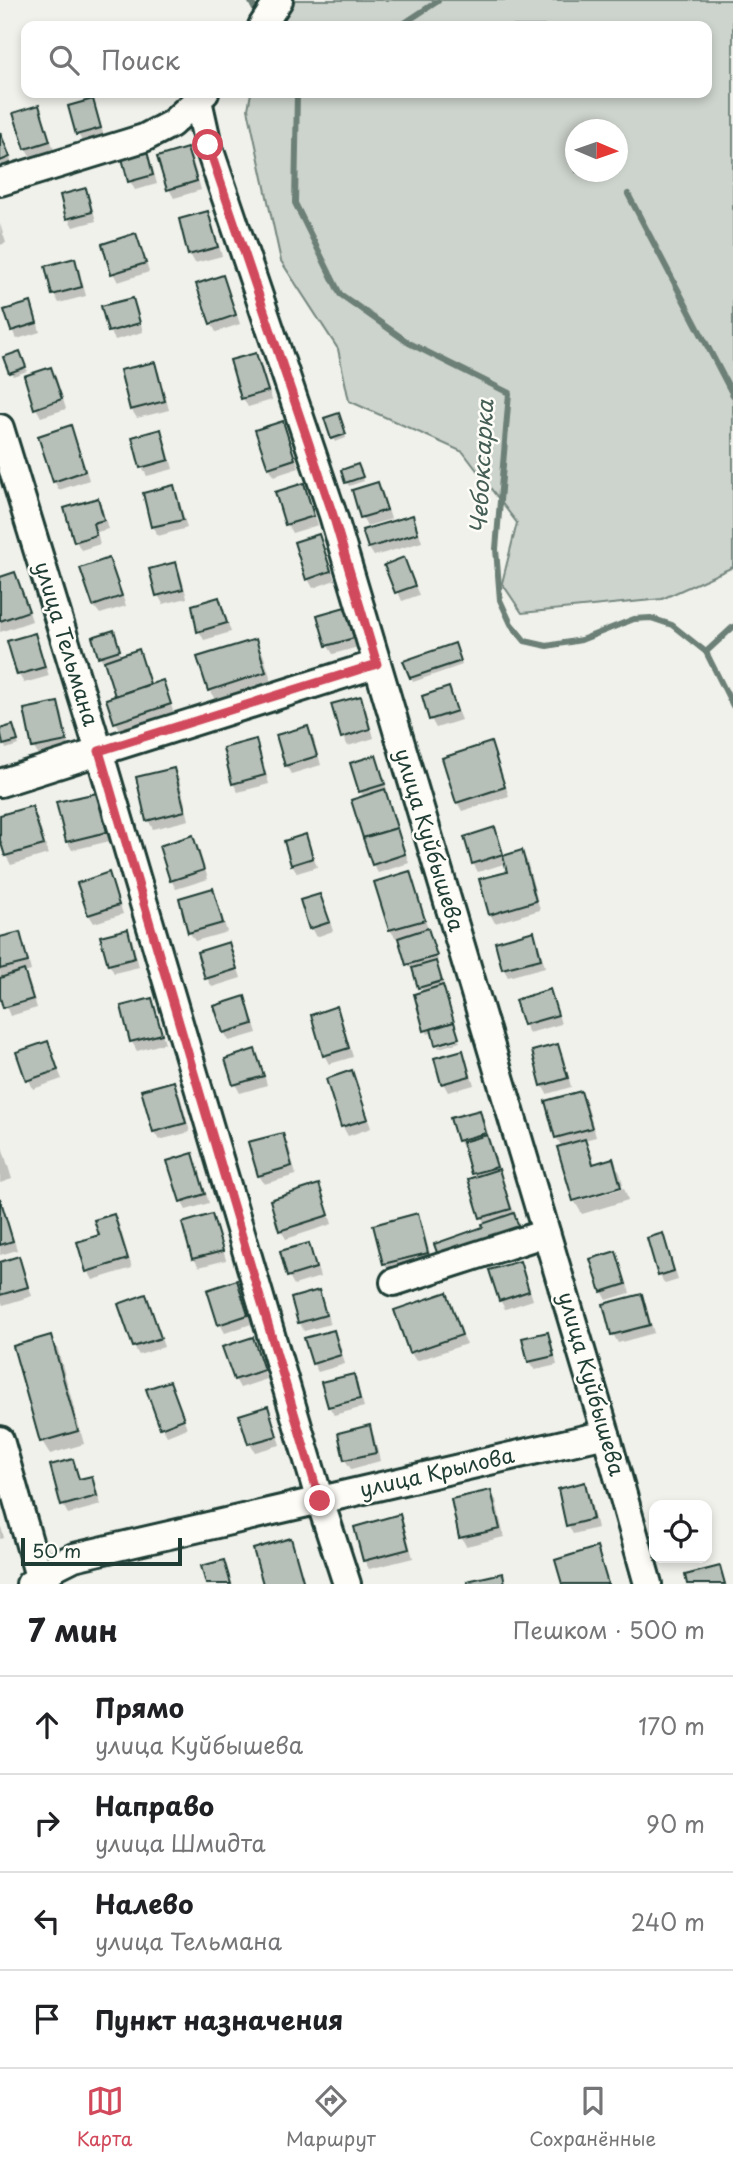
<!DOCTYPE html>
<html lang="ru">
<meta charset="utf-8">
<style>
body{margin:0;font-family:"Playpen Sans",sans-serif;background:#f6f6f6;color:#202124}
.controls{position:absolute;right:21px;bottom:21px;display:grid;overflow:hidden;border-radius:14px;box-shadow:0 4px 10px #0003}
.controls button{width:63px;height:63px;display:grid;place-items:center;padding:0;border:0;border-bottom:2px solid #e0e0e0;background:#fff;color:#202124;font:35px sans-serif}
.compass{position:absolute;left:565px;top:119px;width:63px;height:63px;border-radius:50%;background:#fff;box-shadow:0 4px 10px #0003;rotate:92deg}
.scale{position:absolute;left:21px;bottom:18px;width:161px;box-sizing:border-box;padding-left:7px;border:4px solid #1f3d34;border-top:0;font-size:19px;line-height:24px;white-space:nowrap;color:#1f3d34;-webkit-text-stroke:5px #fdfcf7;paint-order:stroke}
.stop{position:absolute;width:21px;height:21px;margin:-16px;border:5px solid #d1495b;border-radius:50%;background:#fff}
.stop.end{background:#d1495b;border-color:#fff;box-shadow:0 2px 7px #0008}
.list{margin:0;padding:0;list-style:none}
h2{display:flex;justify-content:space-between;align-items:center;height:91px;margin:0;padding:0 28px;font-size:30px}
h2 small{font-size:23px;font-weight:400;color:#757577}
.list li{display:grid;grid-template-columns:46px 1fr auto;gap:21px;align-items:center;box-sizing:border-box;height:98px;padding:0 28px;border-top:2px solid #e0e0e0}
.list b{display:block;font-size:26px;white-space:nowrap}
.list p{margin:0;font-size:23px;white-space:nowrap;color:#757577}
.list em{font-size:23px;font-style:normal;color:#757577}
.icon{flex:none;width:38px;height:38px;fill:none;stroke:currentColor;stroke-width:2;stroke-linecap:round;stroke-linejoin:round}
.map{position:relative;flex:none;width:733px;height:1584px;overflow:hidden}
.search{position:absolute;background:#fff;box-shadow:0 4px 10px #0003;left:21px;right:21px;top:21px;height:77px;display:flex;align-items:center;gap:18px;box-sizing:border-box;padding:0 24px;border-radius:14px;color:#757577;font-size:26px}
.sheet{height:483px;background:#fff}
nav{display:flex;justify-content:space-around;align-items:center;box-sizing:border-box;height:98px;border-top:2px solid #e0e0e0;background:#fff;font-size:19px;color:#757577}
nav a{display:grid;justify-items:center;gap:4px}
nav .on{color:#d1495b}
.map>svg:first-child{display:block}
</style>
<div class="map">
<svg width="733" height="1584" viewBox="0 0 733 1584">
<rect width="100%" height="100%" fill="#f0f1eb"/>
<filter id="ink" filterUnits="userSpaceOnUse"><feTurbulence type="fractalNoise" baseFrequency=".0143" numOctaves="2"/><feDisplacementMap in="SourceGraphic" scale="14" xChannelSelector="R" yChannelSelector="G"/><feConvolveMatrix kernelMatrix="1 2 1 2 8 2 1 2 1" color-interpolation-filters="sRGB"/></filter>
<g filter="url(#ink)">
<path fill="#cdd3cd" stroke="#768880" stroke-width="2" fill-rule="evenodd" d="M295,0H733V567L662,599L522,613L502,583L517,523L463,452L349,401L338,349L281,261L248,109L251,93H707V26H280ZM576,130H618V172H576Z"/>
<g fill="#0003">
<polygon points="92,101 97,110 104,137 83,143 78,134"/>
<polygon points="38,107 43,116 54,150 31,157 26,149 16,114"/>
<polygon points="0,132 13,166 0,171"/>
<polygon points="145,149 150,158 157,184 135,190 130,181"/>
<polygon points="187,150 192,158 201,190 174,198 169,189"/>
<polygon points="85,190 90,199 96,221 73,227 68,218"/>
<polygon points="207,214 212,222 222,256 195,263 190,254"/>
<polygon points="0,224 6,243 0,245"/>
<polygon points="135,235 140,244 149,272 118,282 113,273"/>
<polygon points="74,260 79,269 86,296 59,303 54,294"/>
<polygon points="222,277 227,286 240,324 216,332 211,323"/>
<polygon points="132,300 137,308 143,332 115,340 110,331"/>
<polygon points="30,304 35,313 40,332 17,339 12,330"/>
<polygon points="256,355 261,363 272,400 248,407 243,398"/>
<polygon points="21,357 27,371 13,376 11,372"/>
<polygon points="154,364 159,372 169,410 137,418 131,409"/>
<polygon points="51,369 56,377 66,409 41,417 36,408"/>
<polygon points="340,419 346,438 335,442 333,438"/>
<polygon points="282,423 287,431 299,468 274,476 269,467"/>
<polygon points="70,428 75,436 89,480 59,490 54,481"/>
<polygon points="160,431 165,440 173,469 147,476 142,467"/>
<polygon points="360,470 364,481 349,486 347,482"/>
<polygon points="378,484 383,493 391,519 367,526 362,517"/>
<polygon points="303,485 308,494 318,525 292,533 287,524"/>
<polygon points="173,487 178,496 187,528 158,536 153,527 145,494"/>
<polygon points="97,500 102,508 108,529 97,532 100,544 81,550 76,541"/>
<polygon points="412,517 417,526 422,542 374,556 369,548 364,531"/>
<polygon points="318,536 323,545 335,580 313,588 308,579"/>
<polygon points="404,559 419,595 402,601 387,566"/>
<polygon points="108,560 113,569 126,606 100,614 94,606 82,569"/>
<polygon points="175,564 180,572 187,598 163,604 158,595"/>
<polygon points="15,574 20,583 32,621 0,632 0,579"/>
<polygon points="218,599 223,608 231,632 204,640 199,631"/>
<polygon points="344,609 349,618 358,647 333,654 328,646 319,616"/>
<polygon points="34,635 39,644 49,676 24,683 19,675 9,643"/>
<polygon points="115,636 121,657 138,651 152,685 162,682 174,713 121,731 116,722 117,697 105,659 102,660 100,656"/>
<polygon points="255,641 263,654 273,686 217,704 210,690"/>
<polygon points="456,649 462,665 413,682 406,662"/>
<polygon points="449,689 461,720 436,728 431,719"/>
<polygon points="360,698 365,706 374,738 348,746 343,737"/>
<polygon points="57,704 62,713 70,750 39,756 34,748 26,711"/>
<polygon points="12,727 19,745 6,749 0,730"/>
<polygon points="308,728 313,737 321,765 291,774 286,765"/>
<polygon points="255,742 260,750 269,784 238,792 233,783"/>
<polygon points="490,744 495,753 509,796 462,811 457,802"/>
<polygon points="375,757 380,766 388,793 386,794 409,863 378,873 373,864 364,797 360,791"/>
<polygon points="174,770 179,779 189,820 153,829 148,820"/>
<polygon points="97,794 102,803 110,841 72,850 67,841"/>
<polygon points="32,808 37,817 48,854 11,865 6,856 0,834 0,817"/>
<polygon points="494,829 499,838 505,857 522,852 527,861 540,910 495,923 490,914 509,873 507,863 478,872 473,863"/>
<polygon points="192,837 198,846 208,879 176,889 171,880"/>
<polygon points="305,837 310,845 317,867 297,873 292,864"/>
<polygon points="409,873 414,882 428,929 427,929 438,960 434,961 440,972 458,1037 433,1032 428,1034 426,1030 423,993 413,967 410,968 408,965 399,937 396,938 390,930 377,883"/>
<polygon points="108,874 113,883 123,914 94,923 89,915 80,884"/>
<polygon points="212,890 217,899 227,932 195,941 190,933 181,899"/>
<polygon points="319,896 324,904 333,931 316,937 311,928"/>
<polygon points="127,931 132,939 139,967 114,973 109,964"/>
<polygon points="19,934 24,943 31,971 24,973 29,981 37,1008 10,1016 0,991 0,939"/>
<polygon points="533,934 538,942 545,967 508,977 503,968"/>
<polygon points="228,945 233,953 241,978 212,987 207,978"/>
<polygon points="549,991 554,1000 561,1024 529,1033 524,1024"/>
<polygon points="244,998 249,1007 257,1033 229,1041 224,1032"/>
<polygon points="151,1000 156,1009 165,1043 137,1051 132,1042 123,1008"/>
<polygon points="336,1008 341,1017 353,1057 329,1064 324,1055"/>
<polygon points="459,1040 460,1042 439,1048 438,1046"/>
<polygon points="47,1043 62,1079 33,1089 18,1053"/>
<polygon points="557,1046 563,1055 571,1087 547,1094 542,1085"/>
<polygon points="255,1051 260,1060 267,1085 240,1093 235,1084"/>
<polygon points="462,1052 467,1061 474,1085 448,1092 443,1083"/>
<polygon points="351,1072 356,1081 371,1128 348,1136 343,1127 328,1080"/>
<polygon points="173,1083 179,1092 190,1132 159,1140 154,1132"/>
<polygon points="581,1093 586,1101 596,1137 584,1140 592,1154 595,1165 612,1160 620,1173 623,1184 575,1199 575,1201 559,1148 562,1147 556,1137"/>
<polygon points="479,1112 484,1120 500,1173 524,1240 486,1229 482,1217 475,1178 465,1149 463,1149 458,1140"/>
<polygon points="283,1135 288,1144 296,1175 264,1184 259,1175"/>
<polygon points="0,1140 12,1179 0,1183"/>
<polygon points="192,1155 197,1164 209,1203 186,1210 181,1201"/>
<polygon points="318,1186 323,1195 332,1224 286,1239 281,1230"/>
<polygon points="624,1188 628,1200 582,1214 575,1202"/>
<polygon points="0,1196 17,1250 0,1255"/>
<polygon points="417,1215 422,1224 432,1261 390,1273 385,1264 375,1227"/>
<polygon points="114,1216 119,1224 132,1268 93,1280 88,1271 101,1236"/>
<polygon points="211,1216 216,1225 226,1260 199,1267 194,1259 184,1224"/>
<polygon points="662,1235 667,1244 678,1280 665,1284 660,1276 649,1239"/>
<polygon points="308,1245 313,1254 320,1277 294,1285 289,1276"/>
<polygon points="615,1253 620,1262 630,1293 607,1300 602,1291"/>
<polygon points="18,1258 23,1267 32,1296 3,1305 0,1299 0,1264"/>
<polygon points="519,1263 524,1271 533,1300 505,1309 500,1300"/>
<polygon points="236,1283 241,1291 251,1324 225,1333 220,1324"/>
<polygon points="318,1292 323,1301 330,1324 304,1331 299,1322"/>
<polygon points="446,1294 451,1302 466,1344 416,1361 411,1353 397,1311"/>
<polygon points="145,1296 150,1305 164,1347 139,1355 134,1347 120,1305"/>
<polygon points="641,1296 646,1305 654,1333 618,1343 613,1334"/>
<polygon points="334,1332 339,1341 345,1364 318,1372 313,1363"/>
<polygon points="547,1334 552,1343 557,1365 535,1370 530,1362"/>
<polygon points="50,1337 58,1350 84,1444 50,1454 42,1441"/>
<polygon points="252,1339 267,1379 240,1388 235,1379"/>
<polygon points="353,1376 361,1397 329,1405"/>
<polygon points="174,1392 187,1428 167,1436 162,1427"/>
<polygon points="362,1400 364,1407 334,1415 330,1408"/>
<polygon points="267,1408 272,1417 280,1445 255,1452 250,1444 241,1416"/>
<polygon points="369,1427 374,1436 380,1461 351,1469 345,1460 340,1434"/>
<polygon points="73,1461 81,1481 91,1478 96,1486 101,1505 68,1514 63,1505"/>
<polygon points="584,1484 589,1493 597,1528 573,1534 568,1525"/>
<polygon points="491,1492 496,1500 504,1537 466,1546 461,1537"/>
<polygon points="399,1517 404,1525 413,1558 369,1569 364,1560"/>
<polygon points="0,1523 4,1538 0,1539"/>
<polygon points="290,1540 295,1549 305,1584 265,1584"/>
</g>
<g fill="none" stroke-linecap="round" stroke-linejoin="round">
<g stroke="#6c8077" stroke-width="6">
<polyline points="250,0 259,17"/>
<polyline points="400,26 438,1"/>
<polyline points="297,93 295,203 340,294 409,343 509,393 496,549 500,600 511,624 525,641 547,646 581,640 634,619 651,618 672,625 706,652 733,706"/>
<polyline points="628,194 733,395"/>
<polyline points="706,652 733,627"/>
</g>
</g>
<g fill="#b6bfb8" stroke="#1f3d34" stroke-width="2">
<polygon points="93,99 101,128 76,135 68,106"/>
<polygon points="39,105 50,141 25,149 13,113"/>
<polygon points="0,132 10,157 0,161"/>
<polygon points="146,147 153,175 128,182 121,154"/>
<polygon points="187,148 197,181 167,190 157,157"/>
<polygon points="86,188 92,212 66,219 60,195"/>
<polygon points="208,211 218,247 188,255 179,219"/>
<polygon points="136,233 146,263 111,274 102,244"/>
<polygon points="75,258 82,287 52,295 45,266"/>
<polygon points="223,275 236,315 210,324 196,284"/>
<polygon points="133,298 140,323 108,332 101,306"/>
<polygon points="31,302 37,323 11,331 4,310"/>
<polygon points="20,351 26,367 9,373 3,357"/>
<polygon points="256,353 268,391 241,399 230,360"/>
<polygon points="155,362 165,401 130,410 120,370"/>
<polygon points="51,367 62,399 34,409 24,376"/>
<polygon points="339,413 346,434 331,439 324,418"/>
<polygon points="283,421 295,459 268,468 255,430"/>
<polygon points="71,425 85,471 53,482 38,436"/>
<polygon points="161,429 169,460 140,468 132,437"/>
<polygon points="358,464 363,477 345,483 341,470"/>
<polygon points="378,482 387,510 360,518 352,490"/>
<polygon points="304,483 314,516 285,525 275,492"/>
<polygon points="174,485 183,520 151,527 143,493"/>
<polygon points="98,498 104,520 93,523 96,535 74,542 64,508"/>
<polygon points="413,515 418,533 368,548 362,530"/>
<polygon points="319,534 331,571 306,580 294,542"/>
<polygon points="404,557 415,586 395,593 384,565"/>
<polygon points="109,558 122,596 93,606 80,568"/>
<polygon points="176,562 183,589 156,596 149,569"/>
<polygon points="15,572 29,611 0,621 0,577"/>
<polygon points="219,597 227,623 197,632 192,605"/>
<polygon points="345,607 354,638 326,646 317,615"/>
<polygon points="114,630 120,650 98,657 92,637"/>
<polygon points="35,633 45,667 17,675 7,641"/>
<polygon points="256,639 266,672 208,691 197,657"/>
<polygon points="455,643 461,661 410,678 403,661"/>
<polygon points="139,649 150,684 115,696 104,661"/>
<polygon points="163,680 171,704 114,723 106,699"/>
<polygon points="449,687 457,711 429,720 422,696"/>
<polygon points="361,696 370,729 341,738 331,704"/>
<polygon points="58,702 67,741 32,748 24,709"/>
<polygon points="13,725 18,741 3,745 0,729"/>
<polygon points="308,726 317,756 285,766 276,735"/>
<polygon points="256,739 265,775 232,784 223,748"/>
<polygon points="491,742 505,787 456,803 442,758"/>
<polygon points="376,755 385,784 359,792 350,763"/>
<polygon points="174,768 185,811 146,821 136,777"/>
<polygon points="385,789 397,828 363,838 351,800"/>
<polygon points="97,793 107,832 66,842 56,802"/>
<polygon points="32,806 44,845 5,856 0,840 0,815"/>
<polygon points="495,827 503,854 472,864 464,837"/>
<polygon points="397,828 405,854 372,865 363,838"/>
<polygon points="306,834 313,858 291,865 284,841"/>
<polygon points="193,835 204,870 170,881 159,846"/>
<polygon points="522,850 536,901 489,915 479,879 507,872 503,856"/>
<polygon points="410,871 425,920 389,930 374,882"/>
<polygon points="109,872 119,905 88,915 77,883"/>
<polygon points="213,888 223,923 188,933 179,898"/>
<polygon points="320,894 330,922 309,929 300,900"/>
<polygon points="428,928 437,956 406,965 398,938"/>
<polygon points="128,929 135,958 108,965 100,936"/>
<polygon points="534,931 541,959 502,969 495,942"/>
<polygon points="20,932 28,962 0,969 0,937"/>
<polygon points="229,942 237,969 205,979 197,952"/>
<polygon points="436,961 442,981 418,988 412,968"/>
<polygon points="24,970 33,999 3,1008 0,997 0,978"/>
<polygon points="443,985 454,1022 424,1031 414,994"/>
<polygon points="550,989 558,1015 523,1025 515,1000"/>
<polygon points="245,996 253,1024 223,1033 214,1006"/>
<polygon points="152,998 162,1034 130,1042 121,1006"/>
<polygon points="337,1006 349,1048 323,1056 311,1015"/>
<polygon points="454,1022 459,1038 435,1045 431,1029"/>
<polygon points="48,1041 58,1070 26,1081 16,1052"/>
<polygon points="558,1044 568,1078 541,1086 532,1051"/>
<polygon points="255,1049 264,1076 233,1085 225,1059"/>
<polygon points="463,1050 470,1076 441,1084 434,1058"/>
<polygon points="352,1070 368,1119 341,1127 326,1079"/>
<polygon points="174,1081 186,1123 153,1132 141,1090"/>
<polygon points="581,1091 592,1128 555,1138 545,1101"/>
<polygon points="480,1110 486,1133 457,1141 450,1118"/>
<polygon points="283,1133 292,1166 258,1176 248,1142"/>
<polygon points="487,1135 497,1167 471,1174 462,1142"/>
<polygon points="585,1139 593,1164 613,1158 621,1187 573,1201 557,1147"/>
<polygon points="193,1153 205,1194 180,1202 167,1161"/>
<polygon points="499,1169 511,1209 480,1218 468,1179"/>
<polygon points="319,1184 329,1215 279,1231 270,1200"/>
<polygon points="0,1198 13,1241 0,1245"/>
<polygon points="418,1213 428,1253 383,1264 373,1225"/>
<polygon points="514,1213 520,1231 439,1258 434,1244 483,1227 482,1224"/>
<polygon points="114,1214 128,1259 86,1272 77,1242 99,1235 94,1220"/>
<polygon points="212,1214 223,1251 192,1259 182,1223"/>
<polygon points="663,1233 674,1271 658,1276 647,1238"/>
<polygon points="309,1243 316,1268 287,1277 280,1251"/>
<polygon points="616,1251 626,1284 601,1292 590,1259"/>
<polygon points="19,1256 28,1287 0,1295 0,1262"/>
<polygon points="520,1261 529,1291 499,1301 489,1270"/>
<polygon points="237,1280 248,1315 218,1325 207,1290"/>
<polygon points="319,1290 326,1315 298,1323 291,1298"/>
<polygon points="447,1292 462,1335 409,1353 394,1310"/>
<polygon points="146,1294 161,1338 133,1347 118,1304"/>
<polygon points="642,1294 650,1325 611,1335 603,1304"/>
<polygon points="334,1330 341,1355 312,1364 304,1338"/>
<polygon points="548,1332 554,1356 528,1362 522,1338"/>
<polygon points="51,1335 78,1431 40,1442 13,1346"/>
<polygon points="253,1337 264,1370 234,1380 222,1347"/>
<polygon points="354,1374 360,1399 328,1407 321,1382"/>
<polygon points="170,1381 184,1419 160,1428 146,1389"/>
<polygon points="268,1406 277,1436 248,1444 239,1415"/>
<polygon points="370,1425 376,1453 344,1460 338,1433"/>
<polygon points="73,1459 79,1479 92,1476 97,1496 61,1506 50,1465"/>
<polygon points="585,1482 593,1519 566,1526 558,1489"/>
<polygon points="491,1490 500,1529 459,1538 451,1499"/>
<polygon points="400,1514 409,1549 363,1561 354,1527"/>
<polygon points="291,1538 304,1584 263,1584 253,1549"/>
<polygon points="597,1547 608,1584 562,1584 555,1560"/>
<polygon points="224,1560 231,1584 206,1584 201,1566"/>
<polygon points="720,1566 725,1584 687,1584 685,1575"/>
<polygon points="503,1573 505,1584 468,1584 467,1581"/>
</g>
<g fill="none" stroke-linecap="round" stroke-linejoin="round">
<g stroke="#1f3d34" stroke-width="32">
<g id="minor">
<polyline points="262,26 279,0"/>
<polyline points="198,100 208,145 333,515 606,1434 648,1584"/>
<polyline points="0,182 144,138 171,124 205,93"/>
<polyline points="0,428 99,751 320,1501 347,1584"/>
<polyline points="0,783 377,664"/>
<polyline points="394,1282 546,1233"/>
<polyline points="0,1440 41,1584"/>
<polyline points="30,1584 40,1581 56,1566 74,1557 606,1434"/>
</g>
</g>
<use href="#minor" stroke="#fdfcf7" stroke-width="26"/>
</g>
</g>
<g fill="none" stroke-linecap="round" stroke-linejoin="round" filter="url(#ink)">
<polyline stroke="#d1495b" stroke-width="9" points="208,145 333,515 377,664 99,751 320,1501"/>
</g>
<g text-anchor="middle" stroke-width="5" stroke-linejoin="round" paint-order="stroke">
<g font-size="21" fill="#1f3d34" stroke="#fdfcf7">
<text transform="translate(66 644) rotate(73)" y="7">улица Тельмана</text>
<text transform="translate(429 840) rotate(73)" y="7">улица Куйбышева</text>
<text transform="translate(591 1384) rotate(74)" y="7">улица Куйбышева</text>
<text transform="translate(437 1473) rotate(-13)" y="7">улица Крылова</text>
</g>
<g font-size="23" font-style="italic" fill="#455e56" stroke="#fdfcf7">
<text transform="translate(482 467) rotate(-87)" y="8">Чебоксарка</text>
</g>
</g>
</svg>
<div class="controls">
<button><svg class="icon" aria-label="locate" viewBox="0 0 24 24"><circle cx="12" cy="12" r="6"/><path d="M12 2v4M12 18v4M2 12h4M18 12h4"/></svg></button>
</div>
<svg class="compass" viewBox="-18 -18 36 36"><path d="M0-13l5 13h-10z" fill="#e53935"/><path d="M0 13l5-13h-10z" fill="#757577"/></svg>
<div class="scale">50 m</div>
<div class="stop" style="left:208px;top:145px"></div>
<div class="stop end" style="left:320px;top:1501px"></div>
<div class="search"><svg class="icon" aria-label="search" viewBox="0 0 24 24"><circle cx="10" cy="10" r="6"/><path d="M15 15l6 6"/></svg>Поиск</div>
</div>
<section class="sheet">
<h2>7 мин<small>Пешком · 500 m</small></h2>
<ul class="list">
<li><svg class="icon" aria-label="ahead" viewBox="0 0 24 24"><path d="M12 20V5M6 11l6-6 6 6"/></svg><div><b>Прямо</b><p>улица Куйбышева</p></div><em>170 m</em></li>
<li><svg class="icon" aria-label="right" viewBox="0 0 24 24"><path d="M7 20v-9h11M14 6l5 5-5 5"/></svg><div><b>Направо</b><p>улица Шмидта</p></div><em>90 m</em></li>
<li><svg class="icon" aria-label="left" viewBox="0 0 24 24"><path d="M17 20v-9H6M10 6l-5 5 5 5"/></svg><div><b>Налево</b><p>улица Тельмана</p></div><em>240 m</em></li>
<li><svg class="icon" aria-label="arrive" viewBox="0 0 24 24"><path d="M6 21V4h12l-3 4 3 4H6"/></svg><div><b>Пункт назначения</b></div></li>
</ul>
</section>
<nav>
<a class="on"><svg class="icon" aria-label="map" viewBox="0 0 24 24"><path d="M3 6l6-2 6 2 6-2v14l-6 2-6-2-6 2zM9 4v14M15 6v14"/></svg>Карта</a>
<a><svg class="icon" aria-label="directions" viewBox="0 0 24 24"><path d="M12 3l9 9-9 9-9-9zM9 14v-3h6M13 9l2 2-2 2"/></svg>Маршрут</a>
<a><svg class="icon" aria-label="saved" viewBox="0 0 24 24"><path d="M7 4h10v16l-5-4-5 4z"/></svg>Сохранённые</a>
</nav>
